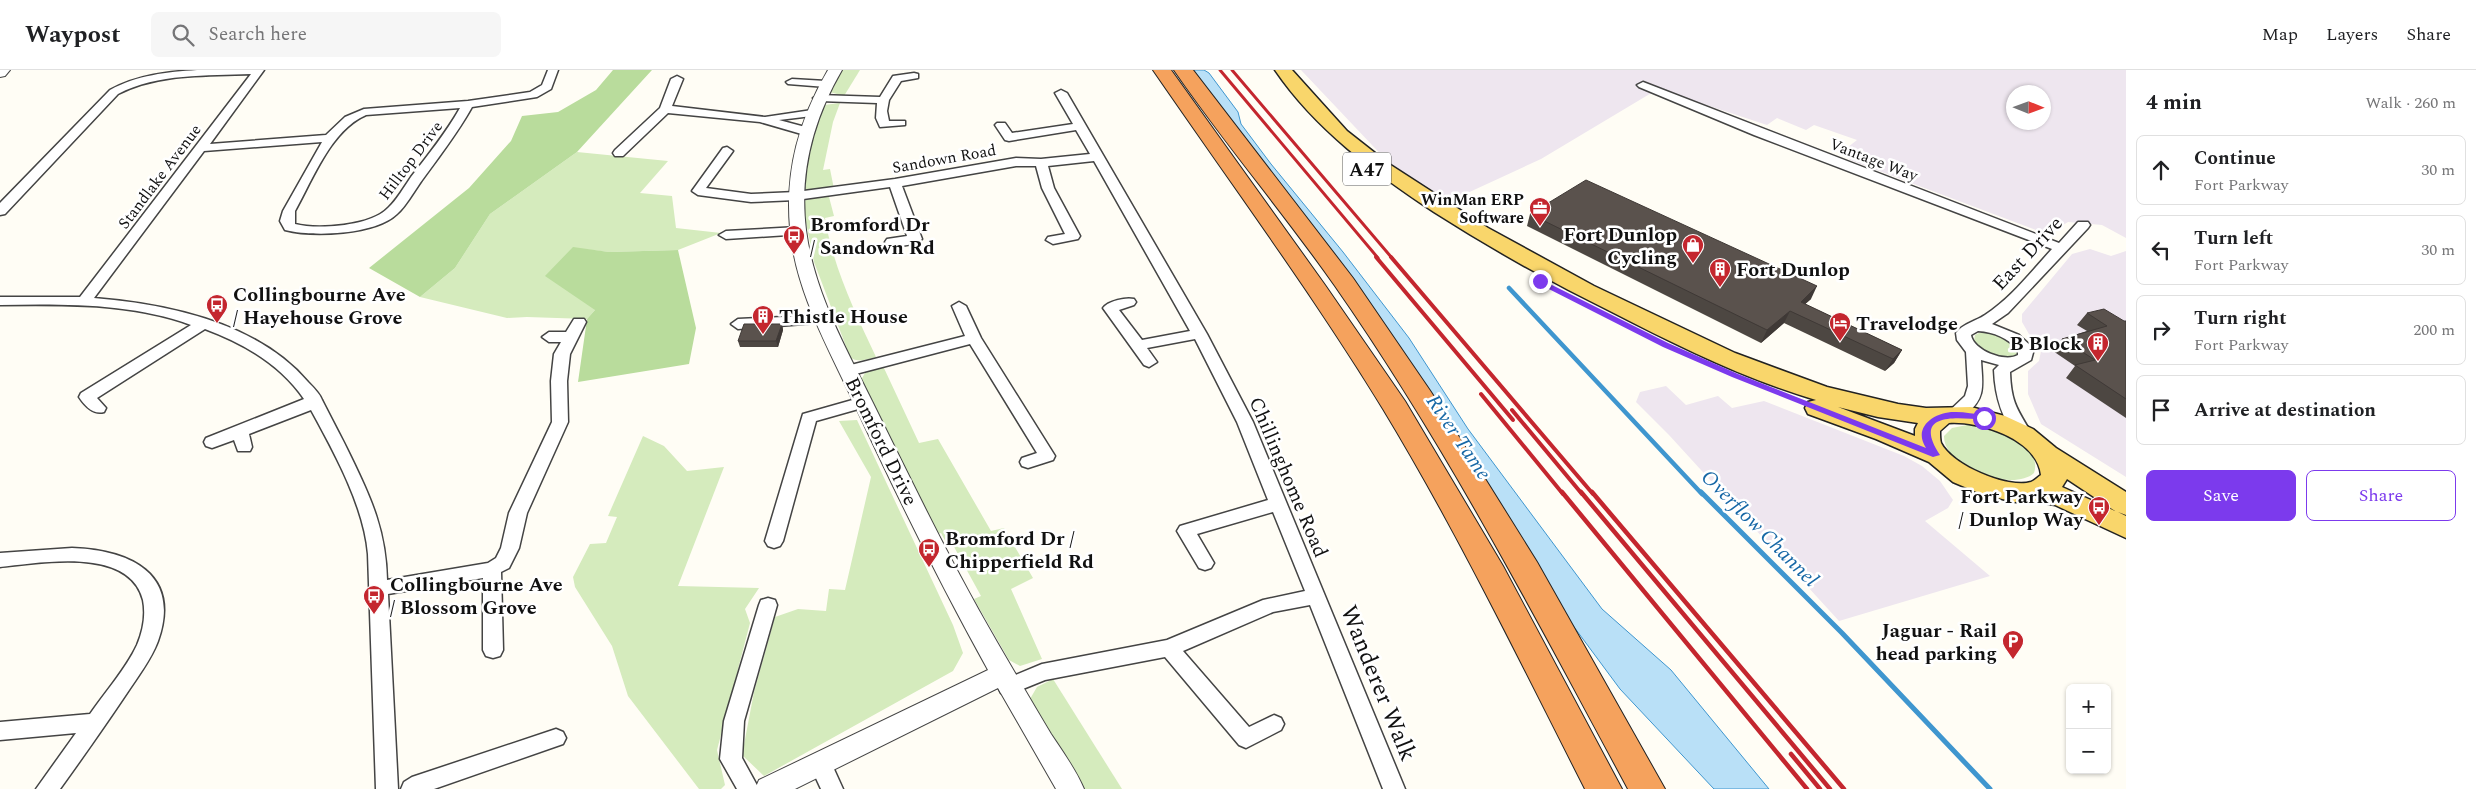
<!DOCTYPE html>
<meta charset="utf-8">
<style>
body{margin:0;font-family:Spectral,serif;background:#f6f6f6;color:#202124}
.controls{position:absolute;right:15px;bottom:15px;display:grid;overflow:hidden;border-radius:8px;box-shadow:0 1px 4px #0004}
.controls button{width:45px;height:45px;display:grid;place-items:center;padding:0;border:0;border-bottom:1px solid #e0e0e0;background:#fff;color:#202124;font:25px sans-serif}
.compass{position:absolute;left:2006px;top:15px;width:45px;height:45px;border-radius:50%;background:#fff;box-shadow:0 1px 4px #0004;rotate:91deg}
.stop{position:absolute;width:15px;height:15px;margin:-11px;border:4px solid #7c3aed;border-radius:50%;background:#fff}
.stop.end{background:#7c3aed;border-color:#fff;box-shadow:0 1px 5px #0008}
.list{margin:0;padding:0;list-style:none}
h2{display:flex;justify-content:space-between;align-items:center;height:65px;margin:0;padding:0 20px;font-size:21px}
h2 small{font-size:16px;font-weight:400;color:#757577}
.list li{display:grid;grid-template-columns:32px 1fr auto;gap:15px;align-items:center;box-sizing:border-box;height:70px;margin:0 10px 10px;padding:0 10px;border:1px solid #e0e0e0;border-radius:8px}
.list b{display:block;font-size:19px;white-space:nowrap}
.list p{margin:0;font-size:16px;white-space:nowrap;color:#757577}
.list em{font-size:16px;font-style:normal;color:#757577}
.actions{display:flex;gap:10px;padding:15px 20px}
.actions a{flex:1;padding:11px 0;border:1px solid #7c3aed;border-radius:8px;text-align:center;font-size:18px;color:#7c3aed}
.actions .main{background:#7c3aed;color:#fff}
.icon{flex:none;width:28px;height:28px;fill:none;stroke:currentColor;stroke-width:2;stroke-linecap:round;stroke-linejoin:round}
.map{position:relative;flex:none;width:2126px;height:719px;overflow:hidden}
header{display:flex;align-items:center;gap:30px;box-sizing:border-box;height:70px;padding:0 25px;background:#fff;border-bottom:1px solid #e0e0e0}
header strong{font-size:24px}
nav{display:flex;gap:28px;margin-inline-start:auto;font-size:18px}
.search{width:350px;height:45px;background:#f6f6f6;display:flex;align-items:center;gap:12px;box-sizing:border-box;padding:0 18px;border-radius:8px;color:#757577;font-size:19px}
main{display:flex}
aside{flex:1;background:#fff}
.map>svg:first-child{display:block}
</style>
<header>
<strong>Waypost</strong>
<div class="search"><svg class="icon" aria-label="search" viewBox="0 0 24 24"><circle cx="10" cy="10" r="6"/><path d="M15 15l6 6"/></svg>Search here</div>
<nav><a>Map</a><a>Layers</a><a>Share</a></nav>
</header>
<main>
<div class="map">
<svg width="2126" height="719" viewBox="0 0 2126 719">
<rect width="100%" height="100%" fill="#fffdf5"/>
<g fill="#eee6ef" fill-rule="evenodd">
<path d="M1301,0H2126V168L2102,155L2068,152L2053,161L2041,162L1850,90L1843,81L1857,70L1814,55L1806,60L1777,48L1767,55L1658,19L1541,89L1450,131L1389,93ZM2014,22H2044V52H2014Z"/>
<polygon points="2090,179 2111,186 2126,181 2126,407 2041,354 2028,324 2028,301 2039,291 2041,281 2037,278 2022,252 2022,244 2072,184"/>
<polygon points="1666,316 1686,335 1718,326 1732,338 1764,331 1904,386 1922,396 1940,411 1953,430 1948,438 1925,451 1990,506 1839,551 1669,365 1636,332 1640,322"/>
</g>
<g fill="#d5ebbd">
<polygon points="842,0 860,0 844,26 830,22"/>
<polygon points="840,33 833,52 823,100 830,99 834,119 811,121 804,119 806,92 820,39 824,35"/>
<polygon points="577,82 668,91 640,123 672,126 676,158 721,163 678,180 609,182 573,178 595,240 587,249 527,247 507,248 420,227 455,198 490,144"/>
<path d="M811,127H829L834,146L825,148C833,197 855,242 876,287C865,290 855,294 847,284V279L814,192L802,133Z"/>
<path d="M1979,263C1996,261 2006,269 2018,278L2019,282C2009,296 1981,282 1974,271L1975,265Z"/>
<polygon points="883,296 919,373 938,369 991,461 1004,458 1033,508 1011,519 1042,589 1020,596 1009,590 974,529 981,526 953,475 948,476 941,463 938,464 861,310 865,303"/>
<polygon points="857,350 953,555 963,583 953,601 764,706 742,685 754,622 775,547 798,539 826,541 829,519 845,520 871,407 839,351"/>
<path d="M1967,355C1988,357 2044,373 2034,403C2012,423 1943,397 1944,366L1952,358Z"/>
<polygon points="643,366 664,376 687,401 724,397 678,516 759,518 745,539 750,553 717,680 725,715 721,719 699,719 628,626 612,576 575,517 573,507 590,474 606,473 617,447 608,446"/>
<polygon points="1053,609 1122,719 1085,719 1030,629 1037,617"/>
</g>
<g fill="#b9dc9c">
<polygon points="613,0 652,0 577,82 490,144 455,198 420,227 369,198 469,118 511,71 522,46 558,42 596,20"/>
<polygon points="573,177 609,182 678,180 696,258 689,294 578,312 587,249 595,240 545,206"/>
</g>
<polygon fill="#b9e0f7" stroke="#3f96cf" points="1187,0 1204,0 1209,3 1238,42 1241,54 1271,94 1343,182 1409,268 1468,359 1602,539 1671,600 1769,719 1714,719 1620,619 1494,449 1437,362"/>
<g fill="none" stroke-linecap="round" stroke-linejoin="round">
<polyline stroke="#3f96cf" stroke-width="4.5" points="1509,218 1702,424"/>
<polyline stroke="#3f96cf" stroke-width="5" points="1701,422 1842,563 1990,719"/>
<g stroke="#444" stroke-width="3">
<g id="minor">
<path d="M197,0H264L210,74L326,65L345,47L364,39L468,31L530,22L542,15L548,0H558L551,19L537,27L472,37C457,64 438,88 420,113C413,123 406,136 397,144C375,165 313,167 285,160L280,151L283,141L322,72L204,81L94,228C168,234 258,253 308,312C313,317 320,324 322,330C331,348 342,368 351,387C372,430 386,462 387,510L488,493L496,488L501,478L509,443L552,352L551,311L554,284L561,272H549L542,267L549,262H566L574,249H584L586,252L570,284L567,311L568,352L527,443L519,478L509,498L501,502L503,580L500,586L493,588L486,586L483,580V508L388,524L398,719H376L368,484C364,436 334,382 311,340L249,364L252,377L250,381H238L234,370L212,378L206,376L204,372L206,368L304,329C281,295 243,273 205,259L97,328L106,338L104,342C93,345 85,336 79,327L81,323L191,255C131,233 63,234 0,235V227H80L251,4C207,6 158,3 118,24L5,144L0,145V133L110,20C137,5 167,2 197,0ZM460,38C446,63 428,85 411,107C404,117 397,130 388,138C371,156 318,160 295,154V141C313,109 331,60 366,45Z"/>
<polygon points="914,3 918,4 918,8 901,11 889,30 887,41 889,51 905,51 905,55 880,57 876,48 877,33 819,31 813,28 819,25 880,27 893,6"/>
<polygon points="677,6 683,9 672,36 765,47 812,40 818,43 812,46 779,50 809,58 811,61 805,65 760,52 668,43 623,86 615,86 613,83 615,80 660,38 671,9"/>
<polygon points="792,9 826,11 832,14 826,17 788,14 786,12"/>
<path d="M1643,12L2059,173L2078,152H2088L2090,155L2088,158L2008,243L1992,254L2019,265L2034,279L2031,290L2010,302C2011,334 2018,340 2033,366L2031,370H2019C2002,350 1995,327 1994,300L1999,295L1981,290C1982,312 1987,329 1966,343C1960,348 1956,350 1948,348L1946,344L1965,326L1968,316L1966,282L1957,270L1956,263C1962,254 1976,251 1985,245C2011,228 2031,202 2052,179L1754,65L1639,17L1637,15ZM1978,261C1994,262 2008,268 2018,280V285C2005,293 1973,280 1971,265Z"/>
<path d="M1061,20L1067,23L1207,264L1253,352L1405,719H1383L1310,535L1273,542L1183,581L1249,657L1274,645L1281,648L1284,654L1281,660L1246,678L1239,675L1165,587L1045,610L1008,625L1001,623L998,617L1001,611L1042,594L1167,570L1263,530L1305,521L1273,442L1197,464L1214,493L1211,498L1205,500L1199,498L1177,461L1180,456L1268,430L1237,352L1195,269L1147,278L1157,292L1149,297L1144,295L1103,238C1108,231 1126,227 1134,229L1136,232L1134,235L1119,240L1142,270L1190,261L1094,91L1048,96L1054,118L1080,166L1078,169L1053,174L1046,170L1048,167L1065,164L1042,118L1036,96H1016L902,116L922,169C915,176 896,177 887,175L885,172L887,169L907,166L890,117L796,130L751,132L698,125L692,121L723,78L727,77L733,81L706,118L751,124L796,122L895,109L1016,88L1041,89L1090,84L1076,60L1009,71L1005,70L995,55L997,53H1005L1012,63L1073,54L1055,23Z"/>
<polygon points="798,157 805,161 803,164 726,169 719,165 726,161"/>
<polygon points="959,232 966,236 981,268 1055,386 1053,390 1028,398 1022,396 1020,392 1022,388 1037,383 970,274 848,306 840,301 843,297 965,266 952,236"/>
<polygon points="825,245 832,249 830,252 738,259 731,254 738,249"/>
<polygon points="863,327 869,328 871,332 869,336 816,351 783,471 780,476 774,478 768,476 765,471 803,344"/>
<path d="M72,478C129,480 182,503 158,571C151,590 138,606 127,623C105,656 83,687 60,719H36L76,663L0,670V652L90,644C105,622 126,599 137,575C143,561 146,545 143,530C129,476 41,493 0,497V483Z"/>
<polygon points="768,528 775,530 777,535 744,651 742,688 759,719 737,719 720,689 724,651 759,535 761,530"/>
<polygon points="556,659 563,662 566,668 563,674 434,719 401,719 404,712 412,707"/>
<polygon points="820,684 828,686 843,719 821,719 809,693 812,686"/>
</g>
</g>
<g stroke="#444" stroke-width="2">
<g id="tertiary">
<polygon points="0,0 10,0 5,6 0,7"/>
<path d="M828,0H842C813,50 799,102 806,160C814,222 845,276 872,331C912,412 951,493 997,572C1015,603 1033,634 1051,664C1063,682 1076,700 1084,719H1056L998,618L795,719H755L759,710L988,600C939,512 895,422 853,331C827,275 795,220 790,158C785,100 799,50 828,0Z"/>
</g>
</g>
<g stroke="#222" stroke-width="3">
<path id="primary" d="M1275,0H1292L1347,61L1389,94L1488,158L1594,216L1735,283L1827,317L1898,334L1926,338L1971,337L2005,346L2033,359L2056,378L2126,422V445L2118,442L2126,446V468L2055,435L2033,431L2014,432L1979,423L1953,412L1929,392L1876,369L1808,344L1805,338L1808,332L1816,330C1745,309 1678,276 1612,242C1551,212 1492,179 1434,142C1374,102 1316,60 1275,0ZM1838,337L1878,347L1918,353L1915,359V366ZM1949,353C1980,351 2037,369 2041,405C2038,407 2034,411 2031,412C2007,419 1952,395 1941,373C1940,370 1940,365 1940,361ZM2067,409L2115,441L2062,417Z"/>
</g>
<g stroke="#222" stroke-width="2">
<g id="motorway">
<path d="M1153,0H1171L1325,215L1405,331L1503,496L1622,719H1585C1520,591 1457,461 1383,339C1312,223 1230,112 1153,0Z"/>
<path d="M1174,0H1193L1353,208L1431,322L1537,492L1665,719H1628C1536,548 1446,375 1335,216C1284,143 1225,74 1174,0Z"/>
</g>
</g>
<use href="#minor" fill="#fff" fill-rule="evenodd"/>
<use href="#tertiary" fill="#fff" fill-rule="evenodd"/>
<use href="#primary" fill="#f9d66b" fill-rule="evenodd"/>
<use href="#motorway" fill="#f5a25d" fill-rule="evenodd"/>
<g stroke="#c4262e" stroke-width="3">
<polyline points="1220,0 1378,188"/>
<polyline points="1232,0 1392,188"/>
</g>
<g stroke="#c4262e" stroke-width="4">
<polyline points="1376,187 1513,350"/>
<polyline points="1391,187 1593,424"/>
<polyline points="1481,324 1563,424"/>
<polyline points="1512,340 1582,424"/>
</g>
<g stroke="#c4262e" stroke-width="4.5">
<polyline points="1562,422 1807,719"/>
<polyline points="1581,422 1830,719"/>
<polyline points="1592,422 1844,719"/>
<polyline points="1791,684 1820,719"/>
</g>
</g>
<g fill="#4d4742">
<polygon points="1530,144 1811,229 1805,234 1902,280 1894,293 1885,301 1784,253 1761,273 1527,156"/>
<polygon points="2087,243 2124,251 2126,251 2126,348 2066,308 2075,296 2053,281 2062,269 2087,261 2077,255"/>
<polygon points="782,254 783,260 778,277 740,277 738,271"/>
</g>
<g fill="#3f3936">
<polygon points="1817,216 1811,229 1794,244 1801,232"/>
<polygon points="1790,241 1784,253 1761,273 1767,260"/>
<polygon points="782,254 783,260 778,277 776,271"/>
<polygon points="1902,280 1894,293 1885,301 1893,289"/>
</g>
<g fill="#5a524d" stroke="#3f3936">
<polygon points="1586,110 1817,216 1801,232 1902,280 1893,289 1790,241 1767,260 1530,144"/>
<polygon points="2104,239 2124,251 2126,251 2126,329 2075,295 2095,290 2062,269 2107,256 2087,243"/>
<polygon points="744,254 782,254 776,271 738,271"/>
</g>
<path fill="#7c3aed" d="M1537,210H1542L1668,273L1738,304L1926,378C1912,357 1935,341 1956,342C1965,342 1975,344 1984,345L1988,348L1984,350C1954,347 1912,343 1940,385L1933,387L1732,307L1663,277L1537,213Z"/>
<defs>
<g id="office-pin" transform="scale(1.125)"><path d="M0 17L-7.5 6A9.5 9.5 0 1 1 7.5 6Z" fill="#c4262e" stroke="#fff"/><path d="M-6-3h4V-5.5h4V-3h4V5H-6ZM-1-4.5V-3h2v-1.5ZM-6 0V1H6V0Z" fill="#fff"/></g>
<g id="bus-pin" transform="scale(1.125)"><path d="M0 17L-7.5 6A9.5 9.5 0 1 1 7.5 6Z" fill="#c4262e" stroke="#fff"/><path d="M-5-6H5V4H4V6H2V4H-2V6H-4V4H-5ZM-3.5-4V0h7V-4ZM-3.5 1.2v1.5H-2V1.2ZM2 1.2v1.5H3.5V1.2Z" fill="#fff"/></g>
<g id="shop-pin" transform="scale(1.125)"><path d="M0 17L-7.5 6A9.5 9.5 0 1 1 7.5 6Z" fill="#c4262e" stroke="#fff"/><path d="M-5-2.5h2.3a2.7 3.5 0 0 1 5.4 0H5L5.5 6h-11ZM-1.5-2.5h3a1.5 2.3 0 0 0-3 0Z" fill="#fff"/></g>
<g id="building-pin" transform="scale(1.125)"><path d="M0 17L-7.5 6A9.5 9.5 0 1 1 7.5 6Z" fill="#c4262e" stroke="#fff"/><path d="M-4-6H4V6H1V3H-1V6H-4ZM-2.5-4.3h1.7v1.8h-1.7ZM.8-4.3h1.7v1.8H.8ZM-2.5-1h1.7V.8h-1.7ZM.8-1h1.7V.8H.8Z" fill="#fff"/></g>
<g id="hotel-pin" transform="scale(1.125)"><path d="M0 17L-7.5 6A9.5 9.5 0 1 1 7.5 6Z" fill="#c4262e" stroke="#fff"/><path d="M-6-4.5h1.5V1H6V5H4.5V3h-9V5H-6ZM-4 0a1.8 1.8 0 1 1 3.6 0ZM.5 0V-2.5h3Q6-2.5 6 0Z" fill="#fff"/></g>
<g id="parking-pin" transform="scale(1.125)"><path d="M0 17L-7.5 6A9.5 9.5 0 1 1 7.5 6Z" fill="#c4262e" stroke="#fff"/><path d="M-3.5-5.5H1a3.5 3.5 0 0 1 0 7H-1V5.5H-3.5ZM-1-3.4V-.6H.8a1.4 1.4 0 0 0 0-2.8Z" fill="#fff"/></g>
</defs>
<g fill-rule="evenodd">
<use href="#office-pin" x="1540" y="138"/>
<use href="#bus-pin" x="794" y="166"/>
<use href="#shop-pin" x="1693" y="175"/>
<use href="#building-pin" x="1720" y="199"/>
<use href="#bus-pin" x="217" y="235"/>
<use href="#building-pin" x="763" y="246"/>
<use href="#hotel-pin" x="1840" y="253"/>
<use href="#building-pin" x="2098" y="273"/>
<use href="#bus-pin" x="2099" y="437"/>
<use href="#bus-pin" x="929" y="479"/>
<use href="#bus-pin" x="374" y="526"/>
<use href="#parking-pin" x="2013" y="571"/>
</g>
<g text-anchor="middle" stroke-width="5" stroke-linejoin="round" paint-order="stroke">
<g font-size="16" fill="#111" stroke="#fff">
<text transform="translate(944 88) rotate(-10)" y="6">Sandown Road</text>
<text transform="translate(1874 89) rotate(21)" y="6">Vantage Way</text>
<text transform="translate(410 90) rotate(-53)" y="6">Hilltop Drive</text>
<text transform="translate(159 106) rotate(-53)" y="6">Standlake Avenue</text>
</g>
<g font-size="16" font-weight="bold" fill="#111" stroke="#fff" text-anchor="end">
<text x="1524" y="135">WinMan ERP<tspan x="1524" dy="18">Software</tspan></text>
</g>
<rect fill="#fff" stroke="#585858" stroke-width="1" x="1343" y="82.5" width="48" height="33" rx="4"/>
<g font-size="19" font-weight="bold" fill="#111">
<text x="1367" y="106">A47</text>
</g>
<g font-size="20" font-weight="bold" fill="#111" stroke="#fff" text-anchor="start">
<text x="810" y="161">Bromford Dr<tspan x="810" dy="23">/ Sandown Rd</tspan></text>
<text x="1677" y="171" text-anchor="end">Fort Dunlop<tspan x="1677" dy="23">Cycling</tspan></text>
<text x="1736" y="206">Fort Dunlop</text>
<text x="233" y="231">Collingbourne Ave<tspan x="233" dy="23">/ Hayehouse Grove</tspan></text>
<text x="779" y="253">Thistle House</text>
<text x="1856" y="260">Travelodge</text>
<text x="2082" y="280" text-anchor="end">B Block</text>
<text x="2083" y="433" text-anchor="end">Fort Parkway<tspan x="2083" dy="23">/ Dunlop Way</tspan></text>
<text x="945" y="475">Bromford Dr /<tspan x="945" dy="23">Chipperfield Rd</tspan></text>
<text x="390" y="521">Collingbourne Ave<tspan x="390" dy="23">/ Blossom Grove</tspan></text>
<text x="1997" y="567" text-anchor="end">Jaguar - Rail<tspan x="1997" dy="23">head parking</tspan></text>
</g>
<g font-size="20" fill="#111" stroke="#fff">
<text transform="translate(2027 183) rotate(-47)" y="7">East Drive</text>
<text transform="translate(882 371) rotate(64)" y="7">Bromford Drive</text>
<text transform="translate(1289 407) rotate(67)" y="7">Chillinghome Road</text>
</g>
<g font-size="21" font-style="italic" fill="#1768a6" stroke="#fff">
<text transform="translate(1459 367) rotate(56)" y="7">River Tame</text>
<text transform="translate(1760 458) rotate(45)" y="7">Overflow Channel</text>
</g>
<g font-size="24" fill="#111" stroke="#fff">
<text transform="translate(1379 613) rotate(68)" y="8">Wanderer Walk</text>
</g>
</g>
</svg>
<div class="controls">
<button>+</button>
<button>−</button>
</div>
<svg class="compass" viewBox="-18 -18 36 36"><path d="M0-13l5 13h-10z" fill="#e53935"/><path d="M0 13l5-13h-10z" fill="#757577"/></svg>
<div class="stop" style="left:1984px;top:348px"></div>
<div class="stop end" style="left:1540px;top:211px"></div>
</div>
<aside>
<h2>4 min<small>Walk · 260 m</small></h2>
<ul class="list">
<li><svg class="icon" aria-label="ahead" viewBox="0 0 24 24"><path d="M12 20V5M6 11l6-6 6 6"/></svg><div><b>Continue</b><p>Fort Parkway</p></div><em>30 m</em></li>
<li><svg class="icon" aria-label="left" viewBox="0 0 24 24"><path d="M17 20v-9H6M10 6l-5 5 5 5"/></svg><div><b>Turn left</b><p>Fort Parkway</p></div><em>30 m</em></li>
<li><svg class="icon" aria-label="right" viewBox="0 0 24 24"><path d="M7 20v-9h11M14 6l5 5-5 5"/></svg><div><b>Turn right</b><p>Fort Parkway</p></div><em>200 m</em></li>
<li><svg class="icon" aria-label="arrive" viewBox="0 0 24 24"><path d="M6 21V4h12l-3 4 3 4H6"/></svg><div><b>Arrive at destination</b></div></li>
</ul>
<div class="actions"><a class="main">Save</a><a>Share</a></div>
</aside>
</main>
